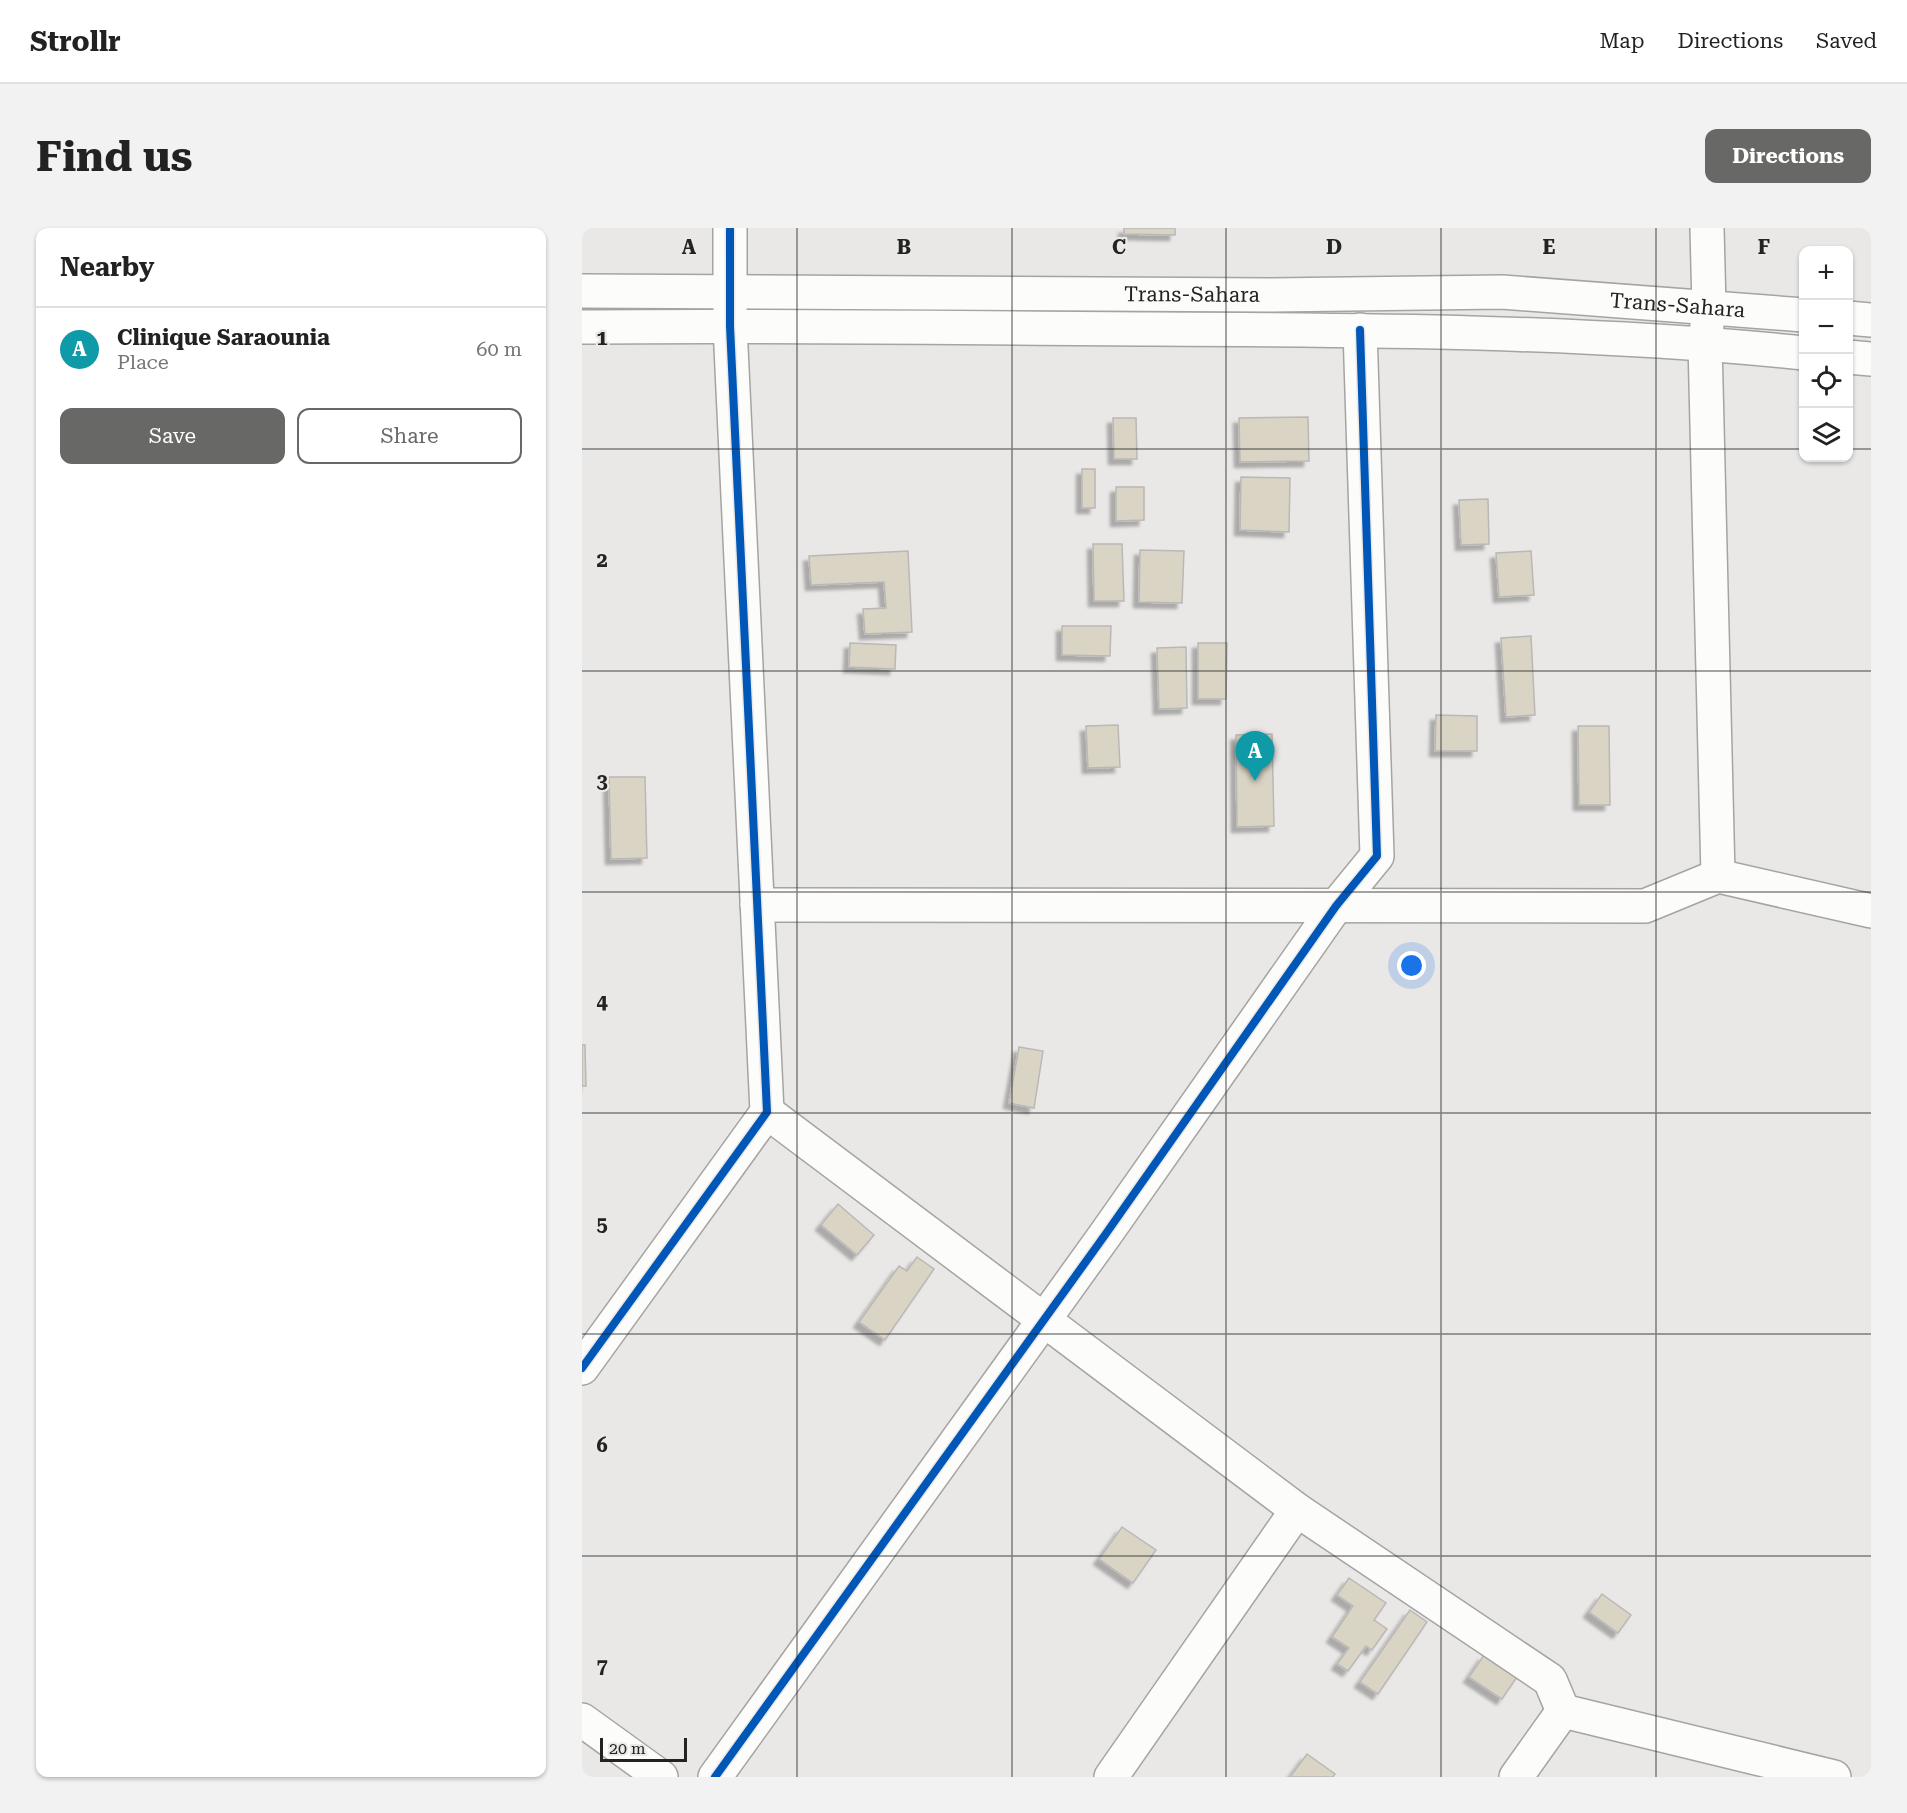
<!DOCTYPE html>
<meta charset="utf-8">
<style>
body{margin:0;font-family:"Roboto Serif",serif;background:#f2f2f2;color:#222}
.controls{position:absolute;right:18px;top:18px;display:grid;overflow:hidden;border-radius:12px;box-shadow:0 2px 4px #0004}
.controls button{width:54px;height:54px;display:grid;place-items:center;padding:0;border:0;border-bottom:2px solid #e0e0e0;background:#fff;color:#222;font:30px sans-serif}
.scale{position:absolute;left:18px;bottom:15px;width:87px;box-sizing:border-box;padding-left:6px;border:3px solid #232322;border-top:0;font-size:16px;line-height:21px;white-space:nowrap;color:#232322;-webkit-text-stroke:4px #eae9e6;paint-order:stroke}
.you{position:absolute;left:830px;top:738px;width:21px;height:21px;margin:-15px;border:4px solid #fff;border-radius:50%;background:#1a73e8;box-shadow:0 0 0 9px #1a73e833}
.badge{display:grid;place-items:center;width:39px;height:39px;border-radius:50%;background:#686867;color:#fff;font-size:20px;font-weight:700}
.pin{position:absolute;translate:-50% -50px;filter:drop-shadow(0 2px 3px #0008)}
.pin::after{content:'';position:absolute;top:32px;width:21px;height:18px;background:inherit;clip-path:polygon(0 0,100% 0,50% 100%)}
.list{margin:0;padding:0;list-style:none}
h2{display:flex;justify-content:space-between;align-items:center;height:78px;margin:0;padding:0 24px;font-size:26px}
h2 small{font-size:20px;font-weight:400;color:#767676}
.list li{display:grid;grid-template-columns:39px 1fr auto;gap:18px;align-items:center;box-sizing:border-box;height:84px;padding:0 24px;border-top:2px solid #e0e0e0}
.list b{display:block;font-size:22px;white-space:nowrap}
.list p{margin:0;font-size:20px;white-space:nowrap;color:#767676}
.list em{font-size:20px;font-style:normal;color:#767676}
.actions{display:flex;gap:12px;padding:18px 24px}
.actions a{flex:1;padding:14px 0;border:2px solid #686867;border-radius:12px;text-align:center;font-size:21px;color:#686867}
.actions .main{background:#686867;color:#fff}
.icon{flex:none;width:33px;height:33px;fill:none;stroke:currentColor;stroke-width:2;stroke-linecap:round;stroke-linejoin:round}
.map{position:relative;flex:none;width:1289px;height:1549px;overflow:hidden;border-radius:12px}
header{display:flex;align-items:center;gap:36px;box-sizing:border-box;height:84px;padding:0 30px;background:#fff;border-bottom:2px solid #e0e0e0}
header strong{font-size:28px}
nav{display:flex;gap:33px;margin-inline-start:auto;font-size:21px}
.intro{display:flex;align-items:center;justify-content:space-between;box-sizing:border-box;height:144px;padding:0 36px}
h1{margin:0;font-size:42px}
.button{padding:15px 27px;border-radius:12px;background:#686867;color:#fff;font-size:21px;font-weight:700}
main{display:flex;gap:36px;padding:0 36px}
aside{flex:1;background:#fff;border-radius:12px;box-shadow:0 2px 4px #0004}
.map>svg:first-child{display:block}
</style>
<header>
<strong>Strollr</strong>
<nav><a>Map</a><a>Directions</a><a>Saved</a></nav>
</header>
<div class="intro"><h1>Find us</h1><a class="button">Directions</a></div>
<main>
<aside>
<h2>Nearby<small></small></h2>
<ul class="list">
<li><span class="badge" style="background:#0f9aa8">A</span><div><b>Clinique Saraounia</b><p>Place</p></div><em>60 m</em></li>
</ul>
<div class="actions"><a class="main">Save</a><a>Share</a></div>
</aside>
<div class="map">
<svg width="1289" height="1549" viewBox="0 0 1289 1549">
<defs>
<filter id="shadow"><feDropShadow dx="-5.5" dy="5.5" stdDeviation="1.5" flood-color="#0004"/></filter>
</defs>
<rect width="100%" height="100%" fill="#e9e8e7"/>
<g fill="#dad4c5" stroke="#b9b8b7" stroke-width="1.5" filter="url(#shadow)">
<polygon points="542,0 593,0 593,7 542,6"/>
<polygon points="726,189 727,233 658,234 657,190"/>
<polygon points="531,190 554,190 555,231 532,231"/>
<rect x="500" y="241" width="13" height="39"/>
<polygon points="659,249 708,250 707,304 658,302"/>
<polygon points="534,259 562,259 562,292 534,293"/>
<polygon points="906,271 907,316 879,317 877,272"/>
<polygon points="511,316 540,316 542,373 512,373"/>
<polygon points="558,322 602,323 600,375 557,374"/>
<polygon points="326,323 330,404 283,406 281,381 304,380 302,354 229,357 227,328"/>
<polygon points="949,323 952,367 917,369 914,325"/>
<polygon points="480,398 529,398 528,428 480,427"/>
<polygon points="949,408 953,487 924,489 919,410"/>
<polygon points="268,415 314,417 313,441 267,439"/>
<polygon points="616,415 645,415 644,471 616,471"/>
<polygon points="604,419 605,480 577,481 575,420"/>
<polygon points="854,487 895,488 895,523 853,523"/>
<polygon points="536,497 538,539 506,540 504,498"/>
<polygon points="996,498 1027,498 1028,577 997,577"/>
<polygon points="690,506 692,598 655,599 654,507"/>
<polygon points="27,549 63,549 65,630 29,631"/>
<polygon points="0,817 3,817 4,858 0,858"/>
<polygon points="437,819 461,823 452,880 427,875"/>
<polygon points="256,976 292,1007 275,1027 239,997"/>
<polygon points="335,1029 352,1041 303,1112 277,1094 317,1038 325,1043"/>
<polygon points="540,1299 574,1322 551,1355 517,1331"/>
<polygon points="767,1350 804,1375 792,1392 805,1401 790,1422 784,1418 766,1443 755,1436 767,1420 750,1409 771,1378 755,1367"/>
<polygon points="1020,1366 1049,1387 1036,1405 1007,1384"/>
<polygon points="828,1382 845,1394 796,1466 778,1454"/>
<polygon points="902,1427 935,1449 920,1471 887,1449"/>
<polygon points="725,1526 753,1546 751,1549 708,1549"/>
</g>
<g fill="none" stroke-linecap="round" stroke-linejoin="round">
<g stroke="#a5a4a3" stroke-width="36">
<g id="street">
<polyline points="1125,0 1127,79 1123,115 1136,648"/>
<polyline points="175,677 1063,678 1136,648 1289,683"/>
<polyline points="185,884 715,1282 968,1452 981,1483"/>
<polyline points="981,1483 1252,1549"/>
<polyline points="0,1492 79,1549"/>
<polyline points="133,1549 523,1007 754,678 795,628 778,102"/>
<polyline points="529,1549 715,1282"/>
<polyline points="934,1549 981,1483"/>
</g>
</g>
<g stroke="#a5a4a3" stroke-width="36">
<polyline id="secondary" points="0,1140 185,884 148,98 148,0"/>
</g>
<g stroke="#a5a4a3" stroke-width="36">
<g id="primary">
<path id="s1" d="M0,63L689,67L920,64L1222,87"/>
<polyline points="1266,90 1289,92"/>
<path d="M0,99C190,97 381,100 571,101C788,102 1005,103 1222,125"/>
<polyline points="1266,129 1289,131"/>
</g>
</g>
<use href="#street" stroke="#fcfcfb" stroke-width="33"/>
<use href="#secondary" stroke="#fcfcfb" stroke-width="33"/>
<use href="#primary" stroke="#fcfcfb" stroke-width="33"/>
<g stroke="#eae9e6" stroke-width="11">
<g id="cycleway">
<polyline points="0,1140 185,884 148,98 148,0"/>
<polyline points="133,1549 523,1007 754,678 795,628 778,102"/>
</g>
</g>
<use href="#cycleway" stroke="#0057b8" stroke-width="8"/>
</g>
<path fill="none" stroke="#232322" stroke-width="1.5" stroke-opacity="0.55" d="M215,0V1549M430,0V1549M644,0V1549M859,0V1549M1074,0V1549M0,221H1222M1266,221H1289M0,443H1289M0,664H1289M0,885H1289M0,1106H1289M0,1328H1289"/>
<g text-anchor="middle" stroke-width="4.5" stroke-linejoin="round" paint-order="stroke">
<g font-size="21" fill="#232322" stroke="#eae9e6">
<text dy="7" stroke="none"><textPath href="#s1" startOffset="610">Trans-Sahara</textPath></text>
<text dy="7" stroke="none"><textPath href="#s1" startOffset="1096">Trans-Sahara</textPath></text>
</g>
</g>
<g font-size="20" text-anchor="middle" font-weight="bold" fill="#232322" stroke="#eae9e6" stroke-width="4.5" stroke-linejoin="round" paint-order="stroke">
<text x="107" y="26">A</text>
<text x="322" y="26">B</text>
<text x="537" y="26">C</text>
<text x="752" y="26">D</text>
<text x="967" y="26">E</text>
<text x="1182" y="26">F</text>
<text x="20" y="117">1</text>
<text x="20" y="339">2</text>
<text x="20" y="560">3</text>
<text x="20" y="781">4</text>
<text x="20" y="1003">5</text>
<text x="20" y="1224">6</text>
<text x="20" y="1445">7</text>
</g>
</svg>
<div class="controls">
<button>+</button>
<button>−</button>
<button><svg class="icon" aria-label="locate" viewBox="0 0 24 24"><circle cx="12" cy="12" r="6"/><path d="M12 2v4M12 18v4M2 12h4M18 12h4"/></svg></button>
<button><svg class="icon" aria-label="layers" viewBox="0 0 24 24"><path d="M12 4l9 5-9 5-9-5zM3 14l9 5 9-5"/></svg></button>
</div>
<div class="scale">20 m</div>
<div class="you"></div>
<div class="pin badge" style="left:673px;top:553px;background:#0f9aa8">A</div>
</div>
</main>
